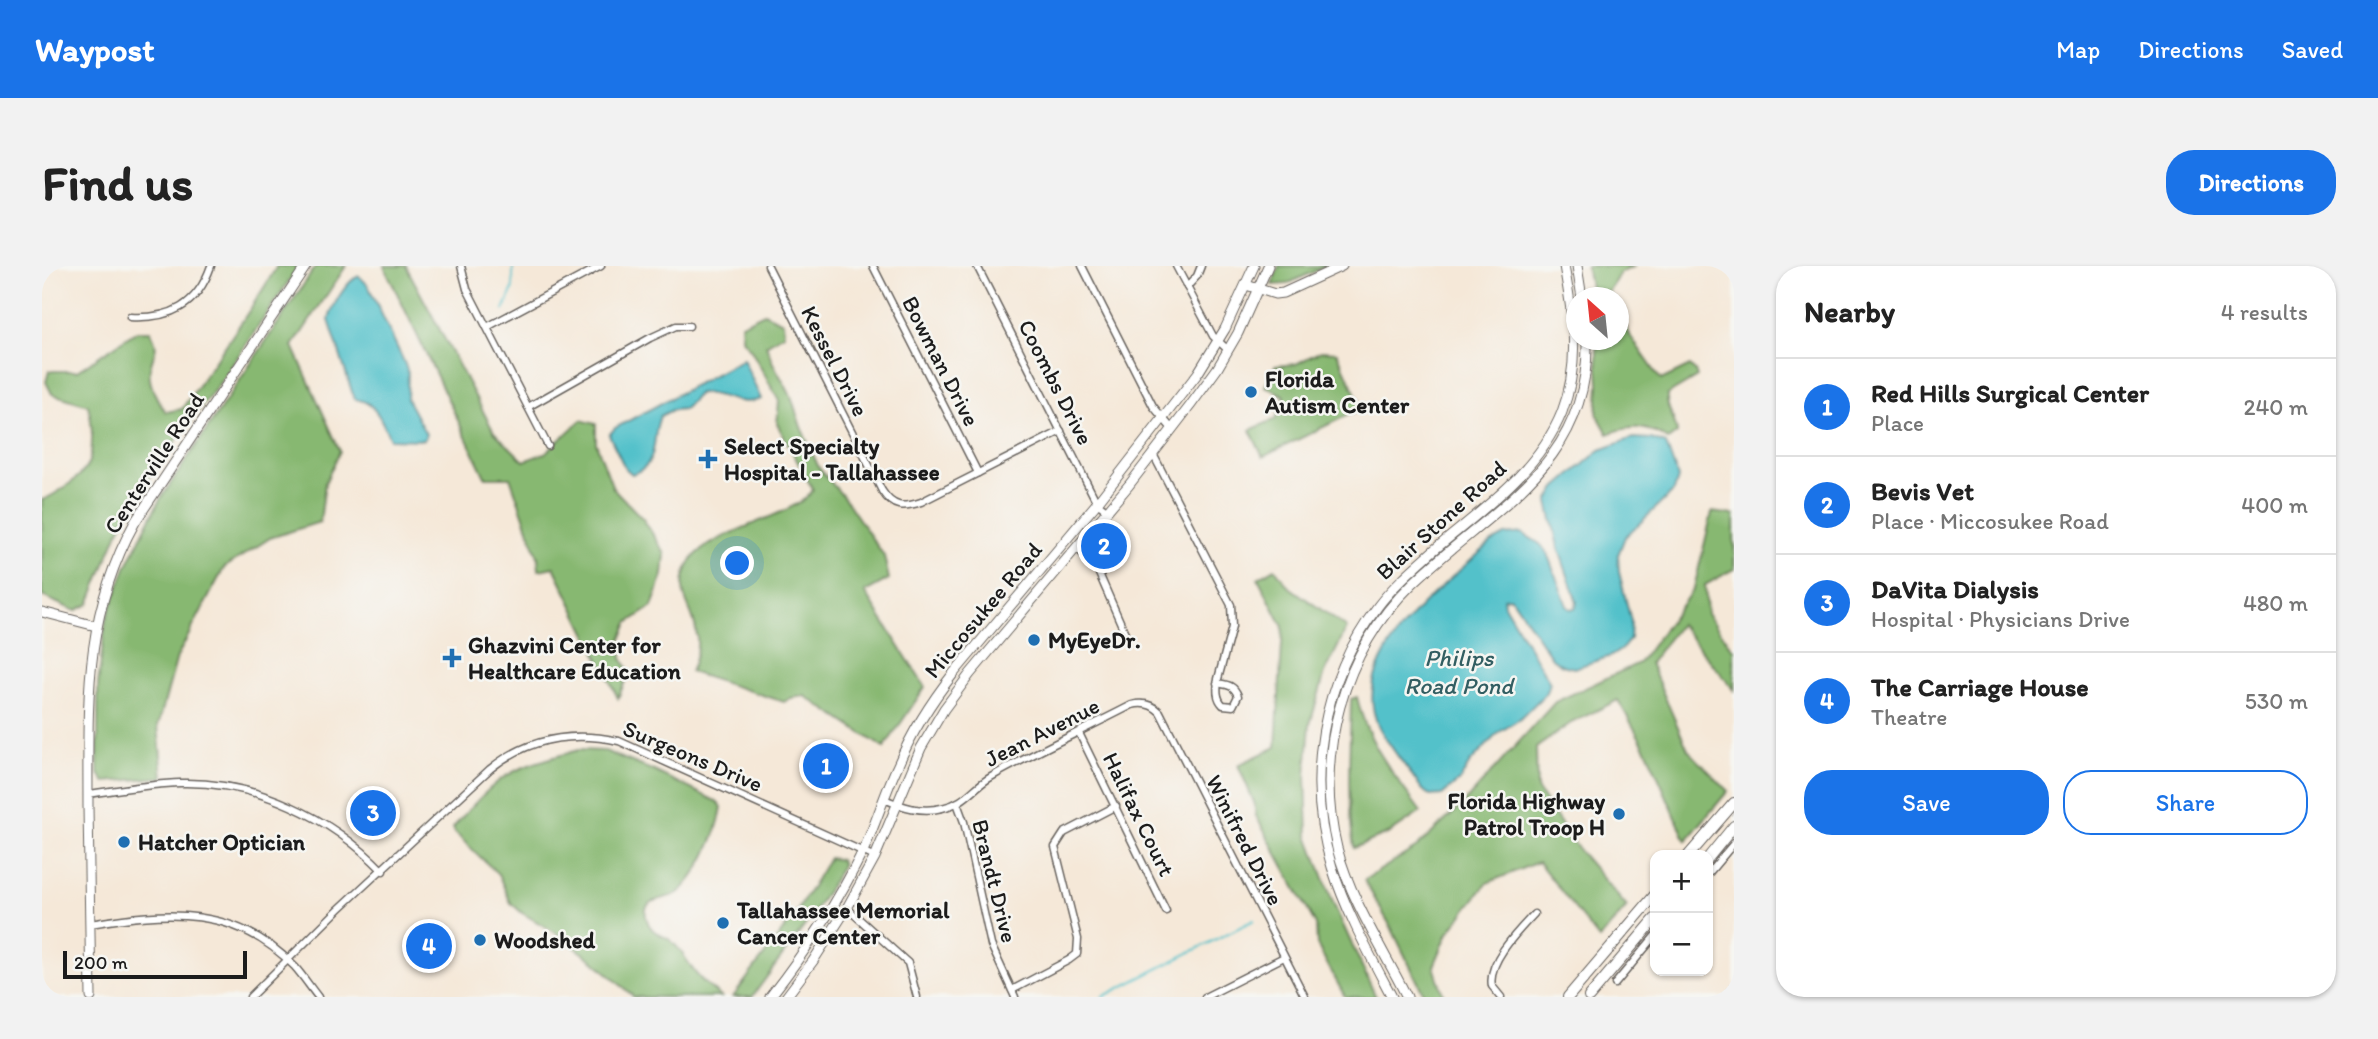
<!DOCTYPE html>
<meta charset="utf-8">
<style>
body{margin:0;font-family:Itim,sans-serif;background:#f2f2f2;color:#222}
.controls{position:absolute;right:21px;bottom:21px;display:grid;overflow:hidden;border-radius:14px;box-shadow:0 2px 5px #0004}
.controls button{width:63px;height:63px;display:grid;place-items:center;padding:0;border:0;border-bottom:2px solid #e0e0e0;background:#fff;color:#222;font:35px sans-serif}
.compass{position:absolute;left:1524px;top:21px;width:63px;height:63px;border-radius:50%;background:#fff;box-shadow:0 2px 5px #0004;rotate:333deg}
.scale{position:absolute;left:21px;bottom:18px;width:184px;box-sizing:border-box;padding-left:7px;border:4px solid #1c1c1c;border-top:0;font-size:19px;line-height:24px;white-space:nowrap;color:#1c1c1c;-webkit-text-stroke:5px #f6f6f2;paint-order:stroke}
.you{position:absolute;left:696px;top:298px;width:24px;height:24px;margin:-18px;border:5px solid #fff;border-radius:50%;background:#1a73e8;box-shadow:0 0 0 10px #1a73e833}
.badge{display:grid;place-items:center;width:46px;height:46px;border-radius:50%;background:#1a73e8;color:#fff;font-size:23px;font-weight:700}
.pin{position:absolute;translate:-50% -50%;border:4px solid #fff;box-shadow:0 2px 7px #0006}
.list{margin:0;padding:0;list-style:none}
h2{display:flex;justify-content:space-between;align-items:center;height:91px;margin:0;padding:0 28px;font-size:30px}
h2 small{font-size:23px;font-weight:400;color:#767676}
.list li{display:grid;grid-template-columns:46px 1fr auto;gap:21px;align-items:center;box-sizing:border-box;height:98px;padding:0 28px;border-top:2px solid #e0e0e0}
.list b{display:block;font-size:26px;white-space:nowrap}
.list p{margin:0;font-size:23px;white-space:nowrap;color:#767676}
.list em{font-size:23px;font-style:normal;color:#767676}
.actions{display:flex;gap:14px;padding:21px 28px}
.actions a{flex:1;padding:16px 0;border:2px solid #1a73e8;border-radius:28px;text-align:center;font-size:24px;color:#1a73e8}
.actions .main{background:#1a73e8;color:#fff}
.map{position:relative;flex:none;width:1692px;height:731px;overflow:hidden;border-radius:28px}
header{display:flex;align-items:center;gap:42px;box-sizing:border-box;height:98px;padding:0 35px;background:#1a73e8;color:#fff}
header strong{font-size:33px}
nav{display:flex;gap:38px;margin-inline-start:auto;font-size:24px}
.intro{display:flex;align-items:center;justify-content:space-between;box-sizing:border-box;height:168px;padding:0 42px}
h1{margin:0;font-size:49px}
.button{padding:18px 32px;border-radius:28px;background:#1a73e8;color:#fff;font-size:24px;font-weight:700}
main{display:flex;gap:42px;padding:0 42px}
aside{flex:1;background:#fff;border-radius:28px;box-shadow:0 2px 5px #0004}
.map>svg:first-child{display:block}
</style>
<header>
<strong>Waypost</strong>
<nav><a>Map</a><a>Directions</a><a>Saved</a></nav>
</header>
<div class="intro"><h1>Find us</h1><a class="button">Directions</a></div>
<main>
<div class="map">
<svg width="1692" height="731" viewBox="0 0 1692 731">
<rect width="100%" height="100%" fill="#f6f6f2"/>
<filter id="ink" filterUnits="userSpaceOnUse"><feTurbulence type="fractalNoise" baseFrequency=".0143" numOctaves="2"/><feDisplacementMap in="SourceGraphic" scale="14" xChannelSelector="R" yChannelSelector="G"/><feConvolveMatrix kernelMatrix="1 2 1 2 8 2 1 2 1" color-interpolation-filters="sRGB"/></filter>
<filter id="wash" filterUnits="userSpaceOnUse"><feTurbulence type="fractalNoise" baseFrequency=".00686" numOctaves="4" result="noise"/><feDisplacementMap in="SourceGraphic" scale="28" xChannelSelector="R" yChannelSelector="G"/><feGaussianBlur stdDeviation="1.57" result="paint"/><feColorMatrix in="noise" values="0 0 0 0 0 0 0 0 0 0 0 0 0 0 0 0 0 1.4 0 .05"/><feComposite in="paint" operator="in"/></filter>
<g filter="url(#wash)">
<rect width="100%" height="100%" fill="#f5e8d8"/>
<g fill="#87b871" stroke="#526a46" stroke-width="2">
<path d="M235,0H257L180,114L110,207L76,266L47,338L33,345L0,330V234C11,230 39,212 45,200C53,185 50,155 46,139L10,128L4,116L7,105H35L95,65H108C119,83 111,86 108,103C105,118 116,135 124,146L140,143C172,95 206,50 235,0Z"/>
<polygon points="274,0 304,0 251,80 298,185 283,217 278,256 228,272 182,302 135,391 116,460 121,511 63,516 56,507 56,419 64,353 85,299 117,235"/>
<polygon points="342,0 364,0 452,166 482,195 503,187 539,154 554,158 554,177 571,222 602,254 623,288 621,309 610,341 586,357 579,373 580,392 587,406 576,432 512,301 497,304 496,291 468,211 443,211"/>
<polygon points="1237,0 1285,0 1245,18 1230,19"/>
<polygon points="1544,0 1593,0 1578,7 1566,26 1569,32 1550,31"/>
<path d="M1577,46L1589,71L1619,114L1648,100L1653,105L1655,111L1625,129C1623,142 1634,153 1635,167L1626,174C1605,159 1589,159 1566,168L1555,148L1557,119L1554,74H1576Z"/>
<path d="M722,47L741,56L742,68L724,79L731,97L749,130L759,161L777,202L804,234L842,290L847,313L823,326L883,421L842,482L763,430L749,432L742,436L648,406C654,392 657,380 654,364C649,335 632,330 647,298C662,266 756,250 771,224L735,158L737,135L709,84L700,73L699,58Z"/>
<polygon points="1279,85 1295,86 1320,142 1221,191 1208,164 1234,153 1243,130 1223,120 1233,100 1254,98"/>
<polygon points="1670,246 1692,249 1692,303 1663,319 1665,348 1692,384 1692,424 1638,358 1608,397 1646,484 1686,525 1644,575 1605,485 1576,434 1529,457 1494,482 1495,523 1539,587 1585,641 1557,673 1496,596 1445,617 1406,667 1392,700 1401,728 1404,731 1383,731 1349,661 1322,614 1375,581 1422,537 1513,436 1597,397 1652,322"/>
<polygon points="1233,302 1246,320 1305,362 1283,407 1268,458 1264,510 1266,569 1292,639 1334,731 1303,731 1275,679 1274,659 1214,550 1212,536 1196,499 1234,481 1241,361 1216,312"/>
<path d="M1315,431C1324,476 1353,510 1379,546L1348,567L1312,582C1304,532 1308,482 1309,433Z"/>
<path d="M536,484L563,485L612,505L676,536L680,541C676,568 657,610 636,627C625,635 597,630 605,654C609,667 619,668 628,674C640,683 646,698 655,709C662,717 671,724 679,731H592L553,696L514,667L480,647L469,637L456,608L413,567L411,562C425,545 440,528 458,514C480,498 511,492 536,484Z"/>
<polygon points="787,592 798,594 800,600 770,650 710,731 691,731 754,647"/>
</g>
<g fill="#53c1ca" stroke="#386e73" stroke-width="2">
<path d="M317,10L326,19L362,96L366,107L365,133L384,168L382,174L348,173C343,162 335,141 323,136C319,134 315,134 312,132L287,54C290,40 304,15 317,10Z"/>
<path d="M701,93L719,133C697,142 679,126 657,127L642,143L630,144L618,150C608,176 619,198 590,208L583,202L567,169L573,162Z"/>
<path d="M1591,172L1609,173L1624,178L1636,212L1632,225L1583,271L1576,289L1577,306L1589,355L1588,373L1580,383L1569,390L1532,402L1520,399L1510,392L1471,334L1467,331L1461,332L1462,339L1508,417L1503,428L1478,453L1456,467L1428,497L1418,514L1400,529L1388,530L1380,523C1366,503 1348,482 1337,461C1303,390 1405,317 1450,276L1463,269L1480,267L1498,278L1505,287L1525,340L1528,343L1533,342L1535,336L1516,281L1506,236L1514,222L1558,184Z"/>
</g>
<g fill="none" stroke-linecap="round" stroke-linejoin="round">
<g stroke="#53c1ca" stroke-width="2">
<polyline points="462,44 471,22 471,0"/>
<polyline points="1060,731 1212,654"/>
</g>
</g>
</g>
<g filter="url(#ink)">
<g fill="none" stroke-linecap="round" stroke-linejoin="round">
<g stroke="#68635e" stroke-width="9">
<g id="street">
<polyline points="419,0 425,23 506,180"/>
<path d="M726,0L840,225C851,242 861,242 879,236L1019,165"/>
<polyline points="831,0 936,207"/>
<polyline points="935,0 1055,237 1066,245"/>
<polyline points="1040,0 1111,140 1130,163"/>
<polyline points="1134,0 1171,70 1186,84"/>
<polyline points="1145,21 1155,10 1159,0"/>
<path d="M88,51C129,53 155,40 169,0"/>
<polyline points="445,61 559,0"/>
<polyline points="486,141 608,72 634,60 647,60"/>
<path d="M1111,188L1189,339L1190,361L1176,413C1175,423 1174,432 1181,439L1191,440L1196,430C1192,419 1186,419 1175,417"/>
<polyline points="1035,282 1055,303 1083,367"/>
<polyline points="1037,467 1124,645"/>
<path d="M46,528C77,524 107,518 138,517C214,515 289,551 341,605"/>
<path d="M842,533C861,541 879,547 900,542C924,537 930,522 949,511C995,485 1044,463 1090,439C1101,436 1110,438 1118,446L1263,731"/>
<polyline points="915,537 922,556 949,679 973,731"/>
<polyline points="1666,608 1692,577"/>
<polyline points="805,642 866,697 875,731"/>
<path d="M48,658C125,645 194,639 253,701C261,710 268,721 276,731"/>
<polyline points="1573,718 1613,670"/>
<polyline points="970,724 1027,694 1035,688 1036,673 1013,581 1022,567 1074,540"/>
<path d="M208,731L297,643L448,503C486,472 530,465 577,475L833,591"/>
<polyline points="1163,731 1242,691"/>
<path d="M1459,731L1450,720C1445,696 1476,665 1492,648"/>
<polyline points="1683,731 1692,721"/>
</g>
</g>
<g stroke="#68635e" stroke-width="11">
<g id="secondary">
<polyline points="1535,0 1540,32"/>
<polyline points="1204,19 1233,28 1241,27 1300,0"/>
<polyline points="0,346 54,360"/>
<path d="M49,731C48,667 47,603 46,540C46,436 41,350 93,256L264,0"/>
<path d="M728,731C764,685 796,636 822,583C835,555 843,526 856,499C870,466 889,436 911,408L1055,237L1156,107L1183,63L1212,0"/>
<polyline points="744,731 771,695 805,642 833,591 879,482 902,443 928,408 1087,219 1148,140 1175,103 1196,67 1226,0"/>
<path d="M1350,731C1328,689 1304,646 1290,601C1262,513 1280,414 1336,340C1352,319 1372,302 1392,284C1439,244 1496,206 1520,146C1539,97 1531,50 1522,0"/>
<path d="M1365,731C1341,683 1309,635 1295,582C1272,489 1301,385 1370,318C1448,242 1548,201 1545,74"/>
</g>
</g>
<g stroke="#68635e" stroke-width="12">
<g id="primary">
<polyline points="1647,589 1692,537"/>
<polyline points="1666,592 1692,560"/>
<polyline points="1526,731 1613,629"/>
<polyline points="1547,731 1613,653"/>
</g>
</g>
<use href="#street" stroke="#fff" stroke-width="6"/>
<use href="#secondary" stroke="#fff" stroke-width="9"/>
<use href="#primary" stroke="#fff" stroke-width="10"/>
</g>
</g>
<g fill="#1f6fb2" stroke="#f6f6f2" stroke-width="2.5">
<circle cx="1209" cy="126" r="7"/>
<path d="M662.5 182.5h7v7h7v7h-7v7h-7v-7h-7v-7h7z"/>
<circle cx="992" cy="374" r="7"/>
<path d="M406.5 381.5h7v7h7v7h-7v7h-7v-7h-7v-7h7z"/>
<circle cx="1577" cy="548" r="7"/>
<circle cx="82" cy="576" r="7"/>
<circle cx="681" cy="657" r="7"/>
<circle cx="438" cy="674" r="7"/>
</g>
<g text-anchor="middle" stroke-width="5" stroke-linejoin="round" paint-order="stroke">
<g font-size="23" fill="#1c1c1c" stroke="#f6f6f2">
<text transform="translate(793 95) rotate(63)" y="8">Kessel Drive</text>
<text transform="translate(899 95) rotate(63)" y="8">Bowman Drive</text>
<text transform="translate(1014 116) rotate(63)" y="8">Coombs Drive</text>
<text transform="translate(112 197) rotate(-57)" y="8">Centerville Road</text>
<text transform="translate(1399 254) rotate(-42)" y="8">Blair Stone Road</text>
<text transform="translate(941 344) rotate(-50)" y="8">Miccosukee Road</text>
<text transform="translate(1000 466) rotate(-27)" y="8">Jean Avenue</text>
<text transform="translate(651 490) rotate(23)" y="8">Surgeons Drive</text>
<text transform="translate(1097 548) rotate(64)" y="8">Halifax Court</text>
<text transform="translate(1203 574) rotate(63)" y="8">Winifred Drive</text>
<text transform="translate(953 615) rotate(76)" y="8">Brandt Drive</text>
</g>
<g font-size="23" font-weight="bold" fill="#1c1c1c" stroke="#f6f6f2" text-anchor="start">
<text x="1223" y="121">Florida<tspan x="1223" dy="26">Autism Center</tspan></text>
<text x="682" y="188">Select Specialty<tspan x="682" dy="26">Hospital - Tallahassee</tspan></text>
<text x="1006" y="382">MyEyeDr.</text>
<text x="426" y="387">Ghazvini Center for<tspan x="426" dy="26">Healthcare Education</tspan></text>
<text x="1563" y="543" text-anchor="end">Florida Highway<tspan x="1563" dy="26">Patrol Troop H</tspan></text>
<text x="96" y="584">Hatcher Optician</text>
<text x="695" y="652">Tallahassee Memorial<tspan x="695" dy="26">Cancer Center</tspan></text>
<text x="452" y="682">Woodshed</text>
</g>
<g font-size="24" font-style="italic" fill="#325e62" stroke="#f6f6f2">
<text x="1417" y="400">Philips<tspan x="1417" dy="28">Road Pond</tspan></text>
</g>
</g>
</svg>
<div class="controls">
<button>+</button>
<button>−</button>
</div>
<svg class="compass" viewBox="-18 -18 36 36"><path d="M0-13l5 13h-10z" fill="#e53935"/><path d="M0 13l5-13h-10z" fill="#767676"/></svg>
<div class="scale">200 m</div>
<div class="you"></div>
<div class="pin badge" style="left:784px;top:500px">1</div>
<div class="pin badge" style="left:1062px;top:280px">2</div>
<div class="pin badge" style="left:331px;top:547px">3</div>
<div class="pin badge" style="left:387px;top:680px">4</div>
</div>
<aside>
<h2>Nearby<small>4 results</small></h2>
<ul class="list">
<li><span class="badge">1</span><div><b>Red Hills Surgical Center</b><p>Place</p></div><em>240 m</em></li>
<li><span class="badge">2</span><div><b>Bevis Vet</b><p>Place · Miccosukee Road</p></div><em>400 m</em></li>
<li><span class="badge">3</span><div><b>DaVita Dialysis</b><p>Hospital · Physicians Drive</p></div><em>480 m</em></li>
<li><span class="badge">4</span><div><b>The Carriage House</b><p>Theatre</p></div><em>530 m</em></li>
</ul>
<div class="actions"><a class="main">Save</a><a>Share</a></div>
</aside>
</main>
